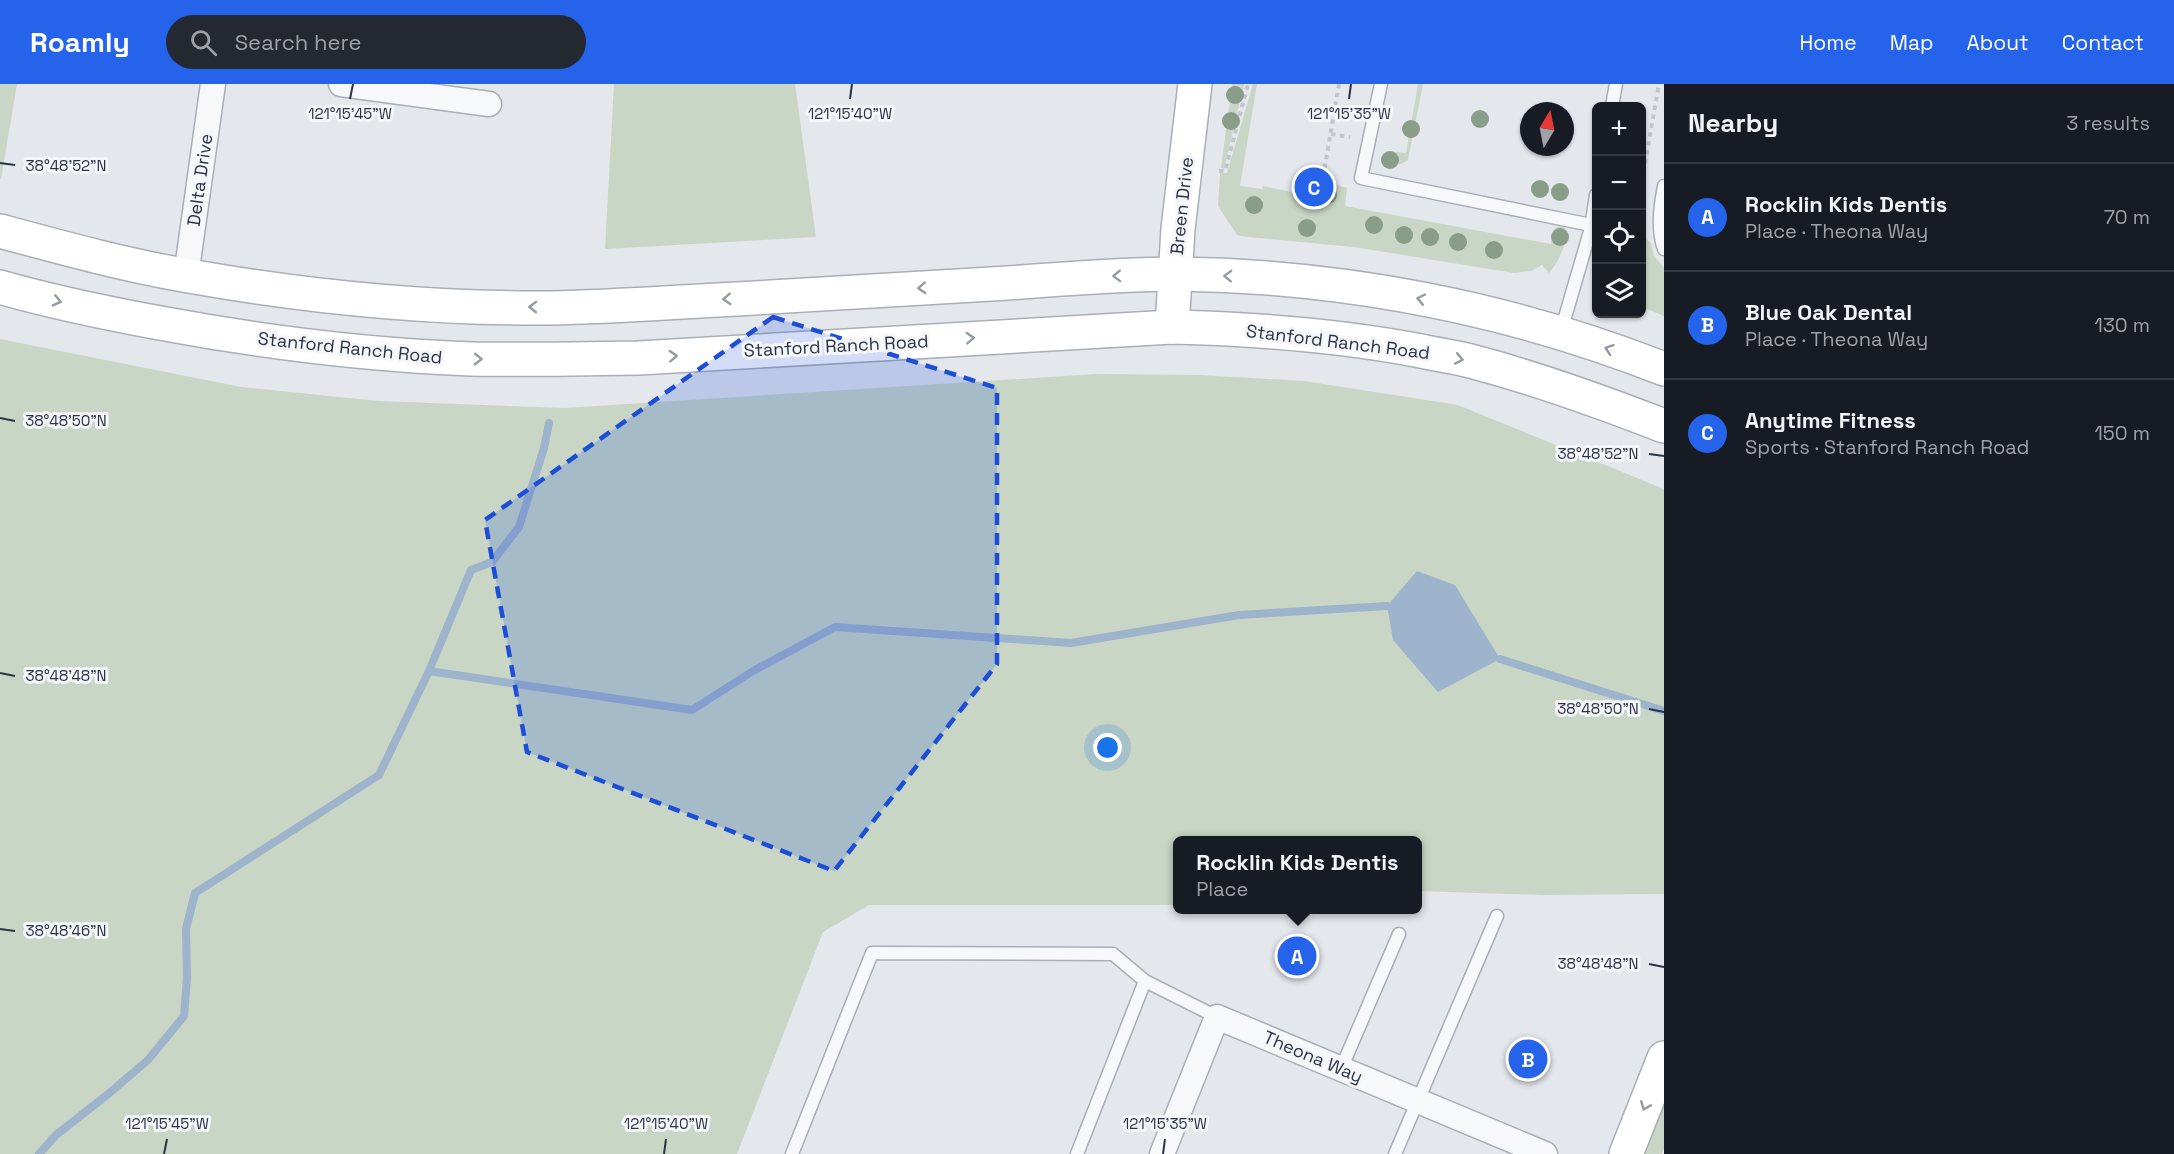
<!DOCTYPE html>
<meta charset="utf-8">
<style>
body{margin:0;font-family:"Space Grotesk",sans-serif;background:#242831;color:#f1f3f6}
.controls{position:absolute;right:18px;top:18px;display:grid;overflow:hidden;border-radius:9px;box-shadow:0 2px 4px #0004}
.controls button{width:54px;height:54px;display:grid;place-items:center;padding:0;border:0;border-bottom:2px solid #363941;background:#171b24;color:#f1f3f6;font:30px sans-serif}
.compass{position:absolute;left:1520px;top:18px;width:54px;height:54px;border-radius:50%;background:#171b24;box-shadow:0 2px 4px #0004;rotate:10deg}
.you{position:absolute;left:1108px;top:664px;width:21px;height:21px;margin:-15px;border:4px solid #fff;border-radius:50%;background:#1a73e8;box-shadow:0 0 0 9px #1a73e833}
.badge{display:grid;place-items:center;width:39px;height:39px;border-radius:50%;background:#2563eb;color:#fff;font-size:20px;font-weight:700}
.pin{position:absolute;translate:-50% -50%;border:3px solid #fff;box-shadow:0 2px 6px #0006}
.popup{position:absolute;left:1173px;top:752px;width:249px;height:78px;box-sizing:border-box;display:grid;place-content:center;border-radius:9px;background:#171b24;filter:drop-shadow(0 2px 4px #0005);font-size:20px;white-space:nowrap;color:#9ea1a6}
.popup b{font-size:22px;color:#f1f3f6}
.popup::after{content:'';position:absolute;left:50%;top:100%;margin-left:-12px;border:12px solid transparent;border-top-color:#171b24}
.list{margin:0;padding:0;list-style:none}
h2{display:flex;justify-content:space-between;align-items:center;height:78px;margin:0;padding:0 24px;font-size:26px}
h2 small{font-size:20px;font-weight:400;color:#9ea1a6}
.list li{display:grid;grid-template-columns:39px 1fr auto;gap:18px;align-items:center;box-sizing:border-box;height:108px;padding:0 24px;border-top:2px solid #363941}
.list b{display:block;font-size:22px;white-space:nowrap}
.list p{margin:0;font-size:20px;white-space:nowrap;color:#9ea1a6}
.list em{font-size:20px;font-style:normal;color:#9ea1a6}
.icon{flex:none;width:33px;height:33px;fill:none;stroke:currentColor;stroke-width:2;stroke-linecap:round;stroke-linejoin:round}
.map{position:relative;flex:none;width:1664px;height:1070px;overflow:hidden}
header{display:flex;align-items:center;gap:36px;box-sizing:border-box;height:84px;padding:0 30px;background:#2563eb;color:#fff}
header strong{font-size:28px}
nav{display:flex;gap:33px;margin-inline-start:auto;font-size:21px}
.search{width:420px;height:54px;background:#242831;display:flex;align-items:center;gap:15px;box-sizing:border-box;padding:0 21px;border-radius:33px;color:#9ea1a6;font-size:22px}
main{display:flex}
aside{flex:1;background:#171b24}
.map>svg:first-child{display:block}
</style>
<header>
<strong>Roamly</strong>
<div class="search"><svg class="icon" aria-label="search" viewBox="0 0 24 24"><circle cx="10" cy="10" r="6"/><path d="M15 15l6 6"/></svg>Search here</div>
<nav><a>Home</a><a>Map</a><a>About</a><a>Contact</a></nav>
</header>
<main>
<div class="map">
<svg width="1664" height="1070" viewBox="0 0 1664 1070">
<rect width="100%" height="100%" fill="#e4e7ec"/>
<g fill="#c9d6c5">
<polygon points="0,0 17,0 1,95 0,95"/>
<polygon points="614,0 795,0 816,153 605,165"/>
<polygon points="1232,0 1244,0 1224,85 1221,84"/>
<path d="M1253,0H1257L1240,102L1262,105L1263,102L1307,111L1309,98H1326L1347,104L1345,122L1551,160L1554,145L1561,141L1565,144C1567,161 1559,177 1549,189L1542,181L1531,187L1514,189L1354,163L1248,153L1237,151L1218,122L1220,89H1227Z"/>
<polygon points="1418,0 1423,0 1408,76 1401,80 1387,78 1383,73 1386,67 1406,69"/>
<polygon points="1646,155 1651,159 1654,172 1664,184 1664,232 1642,223 1642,156"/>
<polygon points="0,255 241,303 378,317 564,324 1097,290 1199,291 1304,297 1458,321 1664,405 1664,810 1544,811 1417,807 1417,756 1177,756 1177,821 869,821 823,848 737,1070 0,1070"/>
<polygon points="1664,1018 1664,1064 1662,1070 1644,1070"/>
</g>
<polygon fill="#9eb3cc" points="1417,487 1455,501 1500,575 1438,608 1393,556 1387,522"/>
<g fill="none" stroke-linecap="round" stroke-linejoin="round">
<g stroke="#9eb3cc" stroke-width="8">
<polyline points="1500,575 1664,627"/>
<polyline points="429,587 471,486 492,478 519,443 544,364 549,339"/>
<polyline points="39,1070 56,1051 107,1011 148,976 184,932 187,893 186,845 195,809 379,691 429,587 692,626 753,587 835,543 1071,559 1239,531 1387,522"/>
</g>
<g stroke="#a9aeb7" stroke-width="15">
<g id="lane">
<polyline points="1381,0 1361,94 1591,141"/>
<polyline points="1612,22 1616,0"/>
<path d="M1664,102C1660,123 1657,145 1664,165"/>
<polyline points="1561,247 1591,144 1596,111"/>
<polyline points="1341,985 1399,850"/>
<polyline points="792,1070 872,869 1113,870 1145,897 1217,933"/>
<polyline points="1077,1070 1145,897"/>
<polyline points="1395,1070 1497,832"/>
</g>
</g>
<g stroke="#a9aeb7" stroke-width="27">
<g id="street">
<polyline points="341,0 489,20"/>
<polyline points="186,192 213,0"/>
<polyline points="1162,1070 1217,933 1545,1070"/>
</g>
</g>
<g stroke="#a9aeb7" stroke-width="36">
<g id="secondary">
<path d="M0,147C63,164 125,181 189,192C308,213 431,225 551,224C613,223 676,218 737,215C828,209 918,204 1008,199C1064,195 1121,190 1177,190C1343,192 1509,224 1664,285"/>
<path d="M0,203C52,218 106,229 160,239C262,258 366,271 471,275C527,276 583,275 639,274L1172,243C1255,245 1338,251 1421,267C1438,271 1457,273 1474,278C1539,295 1602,318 1664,342"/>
<polyline points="1172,243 1178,145 1195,0"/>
<polyline points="1626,1070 1664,974"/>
</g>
</g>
<g stroke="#c2c5cb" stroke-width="4" stroke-dasharray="4.5 4.5" stroke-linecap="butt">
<polyline points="1331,50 1350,53"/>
<polyline points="1219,87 1225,87 1248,0"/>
<polyline points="1323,93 1339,0"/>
<polyline points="1642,97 1659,0"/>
</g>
<use href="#lane" stroke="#f7f8fa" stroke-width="12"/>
<use href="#street" stroke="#f7f8fa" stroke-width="24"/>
<use href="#secondary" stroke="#fff" stroke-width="33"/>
</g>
<g fill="#899d89">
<circle cx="1235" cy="11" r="9"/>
<circle cx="1480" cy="35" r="9"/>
<circle cx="1231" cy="37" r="9"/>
<circle cx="1411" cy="45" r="9"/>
<circle cx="1390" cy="76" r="9"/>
<circle cx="1540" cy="105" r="9"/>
<circle cx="1560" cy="108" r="9"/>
<circle cx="1328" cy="111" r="9"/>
<circle cx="1254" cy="121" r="9"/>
<circle cx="1374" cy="141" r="9"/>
<circle cx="1307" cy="144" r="9"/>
<circle cx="1404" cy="151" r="9"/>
<circle cx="1430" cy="153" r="9"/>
<circle cx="1560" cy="153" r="9"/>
<circle cx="1458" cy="158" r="9"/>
<circle cx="1494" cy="166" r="9"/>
</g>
<defs><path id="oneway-chevron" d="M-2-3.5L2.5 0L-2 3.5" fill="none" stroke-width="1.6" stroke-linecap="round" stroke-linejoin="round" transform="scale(1.5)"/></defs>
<g stroke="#959aa2">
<use href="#oneway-chevron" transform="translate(1117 192) rotate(178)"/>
<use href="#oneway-chevron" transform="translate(1228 192) rotate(-178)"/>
<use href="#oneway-chevron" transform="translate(922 204) rotate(177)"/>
<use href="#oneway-chevron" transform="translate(727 215) rotate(177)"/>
<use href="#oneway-chevron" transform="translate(1421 215) rotate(-168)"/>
<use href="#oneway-chevron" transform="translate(57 217) rotate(13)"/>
<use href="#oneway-chevron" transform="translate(533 223) rotate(-179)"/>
<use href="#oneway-chevron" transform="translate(970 254) rotate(-3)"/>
<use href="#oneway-chevron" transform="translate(1609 265) rotate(-161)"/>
<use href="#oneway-chevron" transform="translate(673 272) rotate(-3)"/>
<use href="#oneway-chevron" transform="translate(478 275) rotate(1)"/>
<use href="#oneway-chevron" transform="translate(1459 275) rotate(11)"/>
<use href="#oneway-chevron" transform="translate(1645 1022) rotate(112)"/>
</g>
<path fill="#1d4ed8" fill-opacity="0.2" stroke="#1d4ed8" stroke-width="4.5" stroke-dasharray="12 8" stroke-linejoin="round" d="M773,233L997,304V580L834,787L527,668L485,436Z"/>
<path fill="none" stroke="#2b3445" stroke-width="2" d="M350,15L353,0M850,15L852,0M1349,15L1351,0M0,79L15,81M0,334L15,337M1649,370L1664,372M0,589L15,592M1649,625L1664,628M0,845L15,847M1649,880L1664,883M164,1070L167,1055M664,1070L666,1055M1163,1070L1165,1055"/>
<g text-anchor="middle" stroke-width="6" stroke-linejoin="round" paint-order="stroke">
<g font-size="18" fill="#2b3445" stroke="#f4f6f9">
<text transform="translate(200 96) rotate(-82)" y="6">Delta Drive</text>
<text transform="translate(1182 122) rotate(-84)" y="6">Breen Drive</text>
<text transform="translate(1338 258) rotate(7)" y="6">Stanford Ranch Road</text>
<text transform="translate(836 262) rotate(-3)" y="6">Stanford Ranch Road</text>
<text transform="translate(350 264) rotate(6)" y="6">Stanford Ranch Road</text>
<text transform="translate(1313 973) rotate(23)" y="6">Theona Way</text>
</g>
</g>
<g font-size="15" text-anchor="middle" fill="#2b3445" stroke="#f4f6f9" stroke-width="6" stroke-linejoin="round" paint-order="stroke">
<text x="350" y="35">121°15'45"W</text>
<text x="850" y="35">121°15'40"W</text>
<text x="1349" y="35">121°15'35"W</text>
<text x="66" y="87">38°48'52"N</text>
<text x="66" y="342">38°48'50"N</text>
<text x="1598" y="375">38°48'52"N</text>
<text x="66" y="597">38°48'48"N</text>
<text x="1598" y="630">38°48'50"N</text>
<text x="66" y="852">38°48'46"N</text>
<text x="1598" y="885">38°48'48"N</text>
<text x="167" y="1045">121°15'45"W</text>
<text x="666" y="1045">121°15'40"W</text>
<text x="1165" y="1045">121°15'35"W</text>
</g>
</svg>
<div class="controls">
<button>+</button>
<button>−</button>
<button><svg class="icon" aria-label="locate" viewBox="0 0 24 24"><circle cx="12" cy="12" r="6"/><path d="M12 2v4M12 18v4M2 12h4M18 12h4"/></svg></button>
<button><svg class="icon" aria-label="layers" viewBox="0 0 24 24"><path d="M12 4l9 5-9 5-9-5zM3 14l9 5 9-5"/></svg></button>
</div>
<svg class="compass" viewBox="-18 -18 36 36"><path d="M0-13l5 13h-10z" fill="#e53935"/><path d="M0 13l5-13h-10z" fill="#9ea1a6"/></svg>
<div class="you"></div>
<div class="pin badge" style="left:1297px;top:872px">A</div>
<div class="popup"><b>Rocklin Kids Dentis</b>Place</div>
<div class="pin badge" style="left:1528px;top:975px">B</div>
<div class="pin badge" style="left:1314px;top:103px">C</div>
</div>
<aside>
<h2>Nearby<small>3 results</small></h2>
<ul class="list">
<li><span class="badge">A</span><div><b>Rocklin Kids Dentis</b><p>Place · Theona Way</p></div><em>70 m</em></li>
<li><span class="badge">B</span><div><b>Blue Oak Dental</b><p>Place · Theona Way</p></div><em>130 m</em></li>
<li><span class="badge">C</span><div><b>Anytime Fitness</b><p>Sports · Stanford Ranch Road</p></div><em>150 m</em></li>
</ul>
</aside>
</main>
